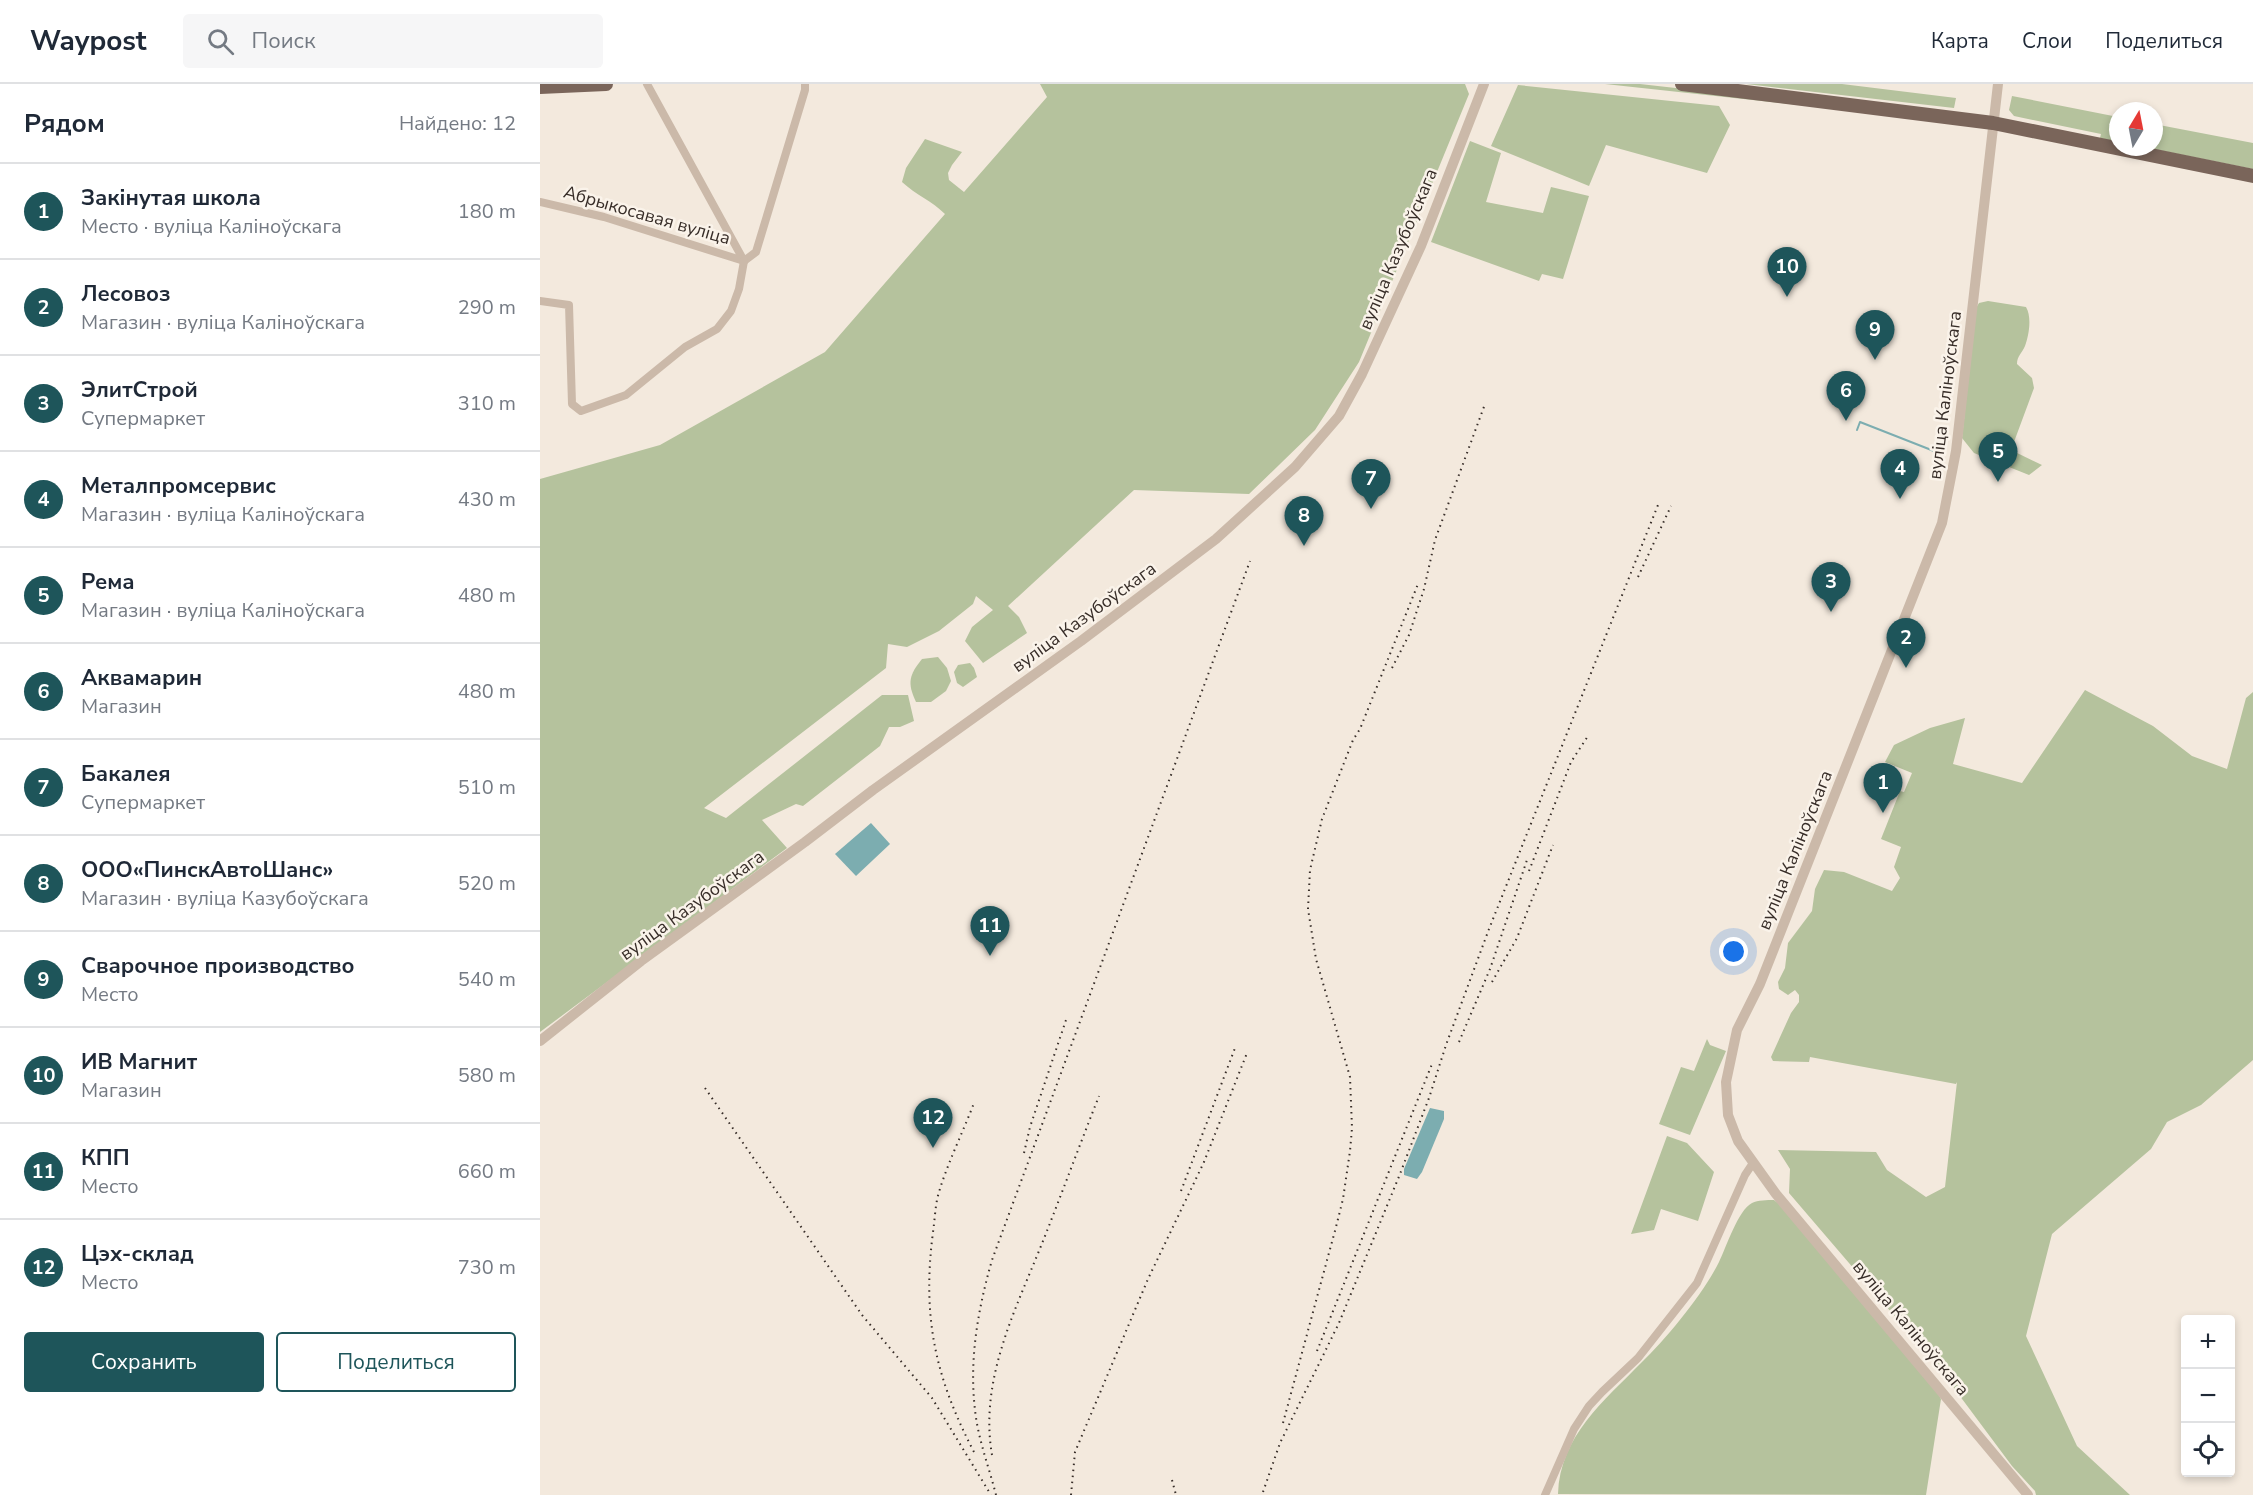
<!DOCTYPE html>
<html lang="ru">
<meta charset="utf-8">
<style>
body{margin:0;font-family:"Nunito Sans",sans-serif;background:#f6f6f7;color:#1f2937}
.controls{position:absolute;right:18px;bottom:18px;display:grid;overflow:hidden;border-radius:6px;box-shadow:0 3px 9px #0003}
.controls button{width:54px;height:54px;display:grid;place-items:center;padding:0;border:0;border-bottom:2px solid #e0e1e3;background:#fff;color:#1f2937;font:30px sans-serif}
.compass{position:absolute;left:1569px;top:18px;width:54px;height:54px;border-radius:50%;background:#fff;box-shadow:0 3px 9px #0003;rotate:10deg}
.you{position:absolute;left:1194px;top:868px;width:21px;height:21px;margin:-15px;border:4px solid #fff;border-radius:50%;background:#1a73e8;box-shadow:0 0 0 9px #1a73e833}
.badge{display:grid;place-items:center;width:39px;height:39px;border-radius:50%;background:#1e555a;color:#fff;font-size:20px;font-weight:700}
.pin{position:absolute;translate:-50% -50px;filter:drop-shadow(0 2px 3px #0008)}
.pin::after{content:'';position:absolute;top:32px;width:21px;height:18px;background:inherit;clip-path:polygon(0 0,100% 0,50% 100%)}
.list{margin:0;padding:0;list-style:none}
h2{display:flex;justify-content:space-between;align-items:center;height:78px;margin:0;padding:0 24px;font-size:26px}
h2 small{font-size:20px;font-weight:400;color:#747a83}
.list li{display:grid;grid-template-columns:39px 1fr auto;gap:18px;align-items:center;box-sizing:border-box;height:96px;padding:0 24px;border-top:2px solid #e0e1e3}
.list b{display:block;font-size:22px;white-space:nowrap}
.list p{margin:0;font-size:20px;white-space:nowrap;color:#747a83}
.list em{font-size:20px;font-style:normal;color:#747a83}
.actions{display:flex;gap:12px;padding:18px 24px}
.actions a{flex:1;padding:14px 0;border:2px solid #1e555a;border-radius:6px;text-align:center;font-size:21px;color:#1e555a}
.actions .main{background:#1e555a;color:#fff}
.icon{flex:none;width:33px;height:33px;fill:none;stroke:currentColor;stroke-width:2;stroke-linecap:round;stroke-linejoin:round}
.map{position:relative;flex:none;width:1713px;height:1411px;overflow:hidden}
header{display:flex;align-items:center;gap:36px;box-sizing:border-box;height:84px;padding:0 30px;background:#fff;border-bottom:2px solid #e0e1e3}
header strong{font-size:28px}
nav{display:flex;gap:33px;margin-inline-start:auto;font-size:21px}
.search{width:420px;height:54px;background:#f6f6f7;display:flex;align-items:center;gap:15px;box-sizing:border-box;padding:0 21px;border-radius:6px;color:#747a83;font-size:22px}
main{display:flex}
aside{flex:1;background:#fff}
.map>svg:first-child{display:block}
</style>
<header>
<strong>Waypost</strong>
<div class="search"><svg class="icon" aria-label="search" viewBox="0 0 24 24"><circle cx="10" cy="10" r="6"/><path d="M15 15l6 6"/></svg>Поиск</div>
<nav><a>Карта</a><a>Слои</a><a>Поделиться</a></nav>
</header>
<main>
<aside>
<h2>Рядом<small>Найдено: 12</small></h2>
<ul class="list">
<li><span class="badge">1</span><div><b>Закінутая школа</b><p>Место · вуліца Каліноўскага</p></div><em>180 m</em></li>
<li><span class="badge">2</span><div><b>Лесовоз</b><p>Магазин · вуліца Каліноўскага</p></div><em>290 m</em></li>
<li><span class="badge">3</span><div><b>ЭлитСтрой</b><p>Супермаркет</p></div><em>310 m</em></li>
<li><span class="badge">4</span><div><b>Металпромсервис</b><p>Магазин · вуліца Каліноўскага</p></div><em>430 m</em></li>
<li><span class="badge">5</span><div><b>Рема</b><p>Магазин · вуліца Каліноўскага</p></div><em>480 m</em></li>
<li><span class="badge">6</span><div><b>Аквамарин</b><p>Магазин</p></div><em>480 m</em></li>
<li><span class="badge">7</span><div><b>Бакалея</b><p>Супермаркет</p></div><em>510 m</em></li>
<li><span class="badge">8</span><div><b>ООО«ПинскАвтоШанс»</b><p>Магазин · вуліца Казубоўскага</p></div><em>520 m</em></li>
<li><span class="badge">9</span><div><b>Сварочное производство</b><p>Место</p></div><em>540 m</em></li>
<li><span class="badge">10</span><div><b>ИВ Магнит</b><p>Магазин</p></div><em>580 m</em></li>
<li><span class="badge">11</span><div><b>КПП</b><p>Место</p></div><em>660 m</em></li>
<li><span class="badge">12</span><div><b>Цэх-склад</b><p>Место</p></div><em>730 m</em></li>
</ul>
<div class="actions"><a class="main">Сохранить</a><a>Поделиться</a></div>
</aside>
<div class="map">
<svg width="1713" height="1411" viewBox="0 0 1713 1411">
<rect width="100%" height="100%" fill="#f3e9dd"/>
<g fill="#b5c29d">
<path d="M500,0H925L929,10L819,278L775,346L709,410L594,406L468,522L479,533L487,549L443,579L425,557L432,543L453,526L436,512L433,520L399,547L367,563L348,560L346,584L164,724L186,734L342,611H368L374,637L360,643H349L340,662L263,722L256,720L222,736L247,764L0,948V395L120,361L285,268L405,130C392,117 376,111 362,98L366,84L385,55L422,68L412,81L408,89L409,96L424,108L507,13Z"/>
<polygon points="1065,0 1100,0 1287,21 1287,24"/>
<polygon points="1206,0 1302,0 1416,14 1414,24"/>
<polygon points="978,1 1179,22 1190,41 1167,89 1066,61 1049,102 951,62"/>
<polygon points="1472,12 1578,33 1578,58 1560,54 1561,50 1474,32 1469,26"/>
<polygon points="1614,40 1713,59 1713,85 1603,63 1614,63"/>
<polygon points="930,57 961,69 946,118 1003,129 1011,103 1049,112 1023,195 1002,190 999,197 891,158"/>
<path d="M1448,217L1486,223C1492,233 1489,251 1485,262C1482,269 1477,272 1477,280L1492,294L1494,304L1471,366L1502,381L1489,391L1434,369L1422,354L1436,224L1439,219Z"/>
<path d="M398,573L407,584L411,597L406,607L391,618H376C367,599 369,591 382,575Z"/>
<polygon points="430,579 434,584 437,593 423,603 417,599 414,588 418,581"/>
<polygon points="1545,606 1613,642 1652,672 1687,685 1706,614 1713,608 1713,976 1661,1021 1627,1038 1611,1065 1512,1150 1486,1252 1537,1362 1590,1411 1496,1411 1495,1407 1472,1382 1399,1284 1249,1109 1250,1085 1238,1066 1336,1068 1347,1086 1386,1113 1405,1103 1417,998 1416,1000 1270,973 1269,978 1233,977 1231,973 1251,929 1259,918 1259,911 1255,906 1248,911 1239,905 1238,898 1245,884 1248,859 1272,827 1275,805 1284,786 1304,788 1352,807 1360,794 1354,783 1361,763 1341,755 1360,707 1364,708 1372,689 1345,678 1354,661 1390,644 1425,634 1413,680 1482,699"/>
<polygon points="1167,955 1170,961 1186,967 1150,1051 1119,1040 1141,983 1154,987"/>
<polygon points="1127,1052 1147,1059 1174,1088 1158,1137 1121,1125 1114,1146 1091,1150"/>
<path d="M1234,1116L1244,1124L1395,1304L1401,1315L1386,1411L1018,1410C1020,1352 1064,1317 1101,1279C1127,1254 1163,1210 1179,1178C1186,1164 1198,1126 1212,1119C1218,1116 1227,1116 1234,1116Z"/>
</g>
<g fill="#7cadb0">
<polygon points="331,739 350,760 316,792 295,770"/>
<polygon points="890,1024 904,1027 904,1035 882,1088 877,1095 864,1091 864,1085"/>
</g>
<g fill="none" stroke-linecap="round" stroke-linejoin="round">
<polyline stroke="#7cadb0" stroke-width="2" points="1317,346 1320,338 1399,369"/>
<g stroke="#cbb9a9" stroke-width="8">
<polyline points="107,0 204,177"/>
<polyline points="0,118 64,133 204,177"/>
<polyline points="204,177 216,168 265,6 265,0"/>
<polyline points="0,217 29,221 32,320 41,327 86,311 145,263 177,245 191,227 199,205 204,177"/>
<polyline points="1005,1411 1034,1345 1049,1322 1062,1308 1098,1274 1157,1199 1205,1091 1213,1079"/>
</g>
<g stroke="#cbb9a9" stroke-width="10">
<polyline points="1458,0 1416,367 1402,439 1220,900 1197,946 1186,998 1188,1031 1198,1057 1236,1110 1488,1411"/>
<polyline points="0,957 101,877 265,758 333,706 541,557 676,455 755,383 799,332 822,290 881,162 944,0"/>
</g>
<g stroke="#7a655a" stroke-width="14">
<polyline points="1142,0 1453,39 1713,92"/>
<polyline points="0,3 66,0"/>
</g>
<g stroke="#382e29" stroke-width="2" stroke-dasharray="1.5 4.5" stroke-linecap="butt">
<polyline points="1098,493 1131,422"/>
<polyline points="852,584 869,551 884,505 895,456 945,320"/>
<polyline points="989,787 1031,678 1048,652"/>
<polyline points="952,898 977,854 1013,761"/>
<polyline points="919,958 950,885 987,776"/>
<polyline points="165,1004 322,1231 392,1314 451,1411"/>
<polyline points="484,1069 490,1043 526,936"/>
<polyline points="641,1107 695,964"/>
<polyline points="777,1267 892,980"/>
<polyline points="743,1339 796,1143 803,1115 810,1067 812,1044 810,993 776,875 768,825 770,786 782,735 813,656 820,645 878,500"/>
<path d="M434,1368C395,1293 382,1233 393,1148C395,1135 395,1121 399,1108C408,1078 423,1048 434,1019"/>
<path d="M452,1371C439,1295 476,1225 503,1157C522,1109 540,1060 559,1012"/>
<polyline points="632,1396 636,1411"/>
<polyline points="723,1408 740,1359 799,1239 860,1090 889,1014 906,961 949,845 1118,421"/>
<path d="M456,1411C449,1383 438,1355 435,1326C429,1275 438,1225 452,1176L710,477"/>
<polyline points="531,1411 535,1368 608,1195 664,1078 707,969"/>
</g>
</g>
<g text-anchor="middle" stroke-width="5" stroke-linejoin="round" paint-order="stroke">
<g font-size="18" fill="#382e29" stroke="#faf3ea">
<text transform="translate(107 131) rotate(16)" y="6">Абрыкосавая вуліца</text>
<text transform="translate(858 165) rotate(-67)" y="6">вуліца Казубоўскага</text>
<text transform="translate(1405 311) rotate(-83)" y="6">вуліца Каліноўскага</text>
<text transform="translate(544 533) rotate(-36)" y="6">вуліца Казубоўскага</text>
<text transform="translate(1255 766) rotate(-68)" y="6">вуліца Каліноўскага</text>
<text transform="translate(152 821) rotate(-36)" y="6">вуліца Казубоўскага</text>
<text transform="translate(1371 1244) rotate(50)" y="6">вуліца Каліноўскага</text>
</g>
</g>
</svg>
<div class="controls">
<button>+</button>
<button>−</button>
<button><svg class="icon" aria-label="locate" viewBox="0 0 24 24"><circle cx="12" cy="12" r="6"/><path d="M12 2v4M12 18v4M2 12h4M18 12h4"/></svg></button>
</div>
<svg class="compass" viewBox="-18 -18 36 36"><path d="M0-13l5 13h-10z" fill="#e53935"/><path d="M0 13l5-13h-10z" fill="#747a83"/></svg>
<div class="you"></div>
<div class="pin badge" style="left:1343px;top:729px">1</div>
<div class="pin badge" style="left:1366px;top:584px">2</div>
<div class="pin badge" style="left:1291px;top:528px">3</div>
<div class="pin badge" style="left:1360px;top:415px">4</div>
<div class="pin badge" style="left:1458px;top:398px">5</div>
<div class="pin badge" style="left:1306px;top:337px">6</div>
<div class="pin badge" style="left:831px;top:425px">7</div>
<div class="pin badge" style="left:764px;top:462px">8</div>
<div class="pin badge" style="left:1335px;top:276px">9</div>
<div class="pin badge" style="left:1247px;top:213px">10</div>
<div class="pin badge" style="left:450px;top:872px">11</div>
<div class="pin badge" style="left:393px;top:1064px">12</div>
</div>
</main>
